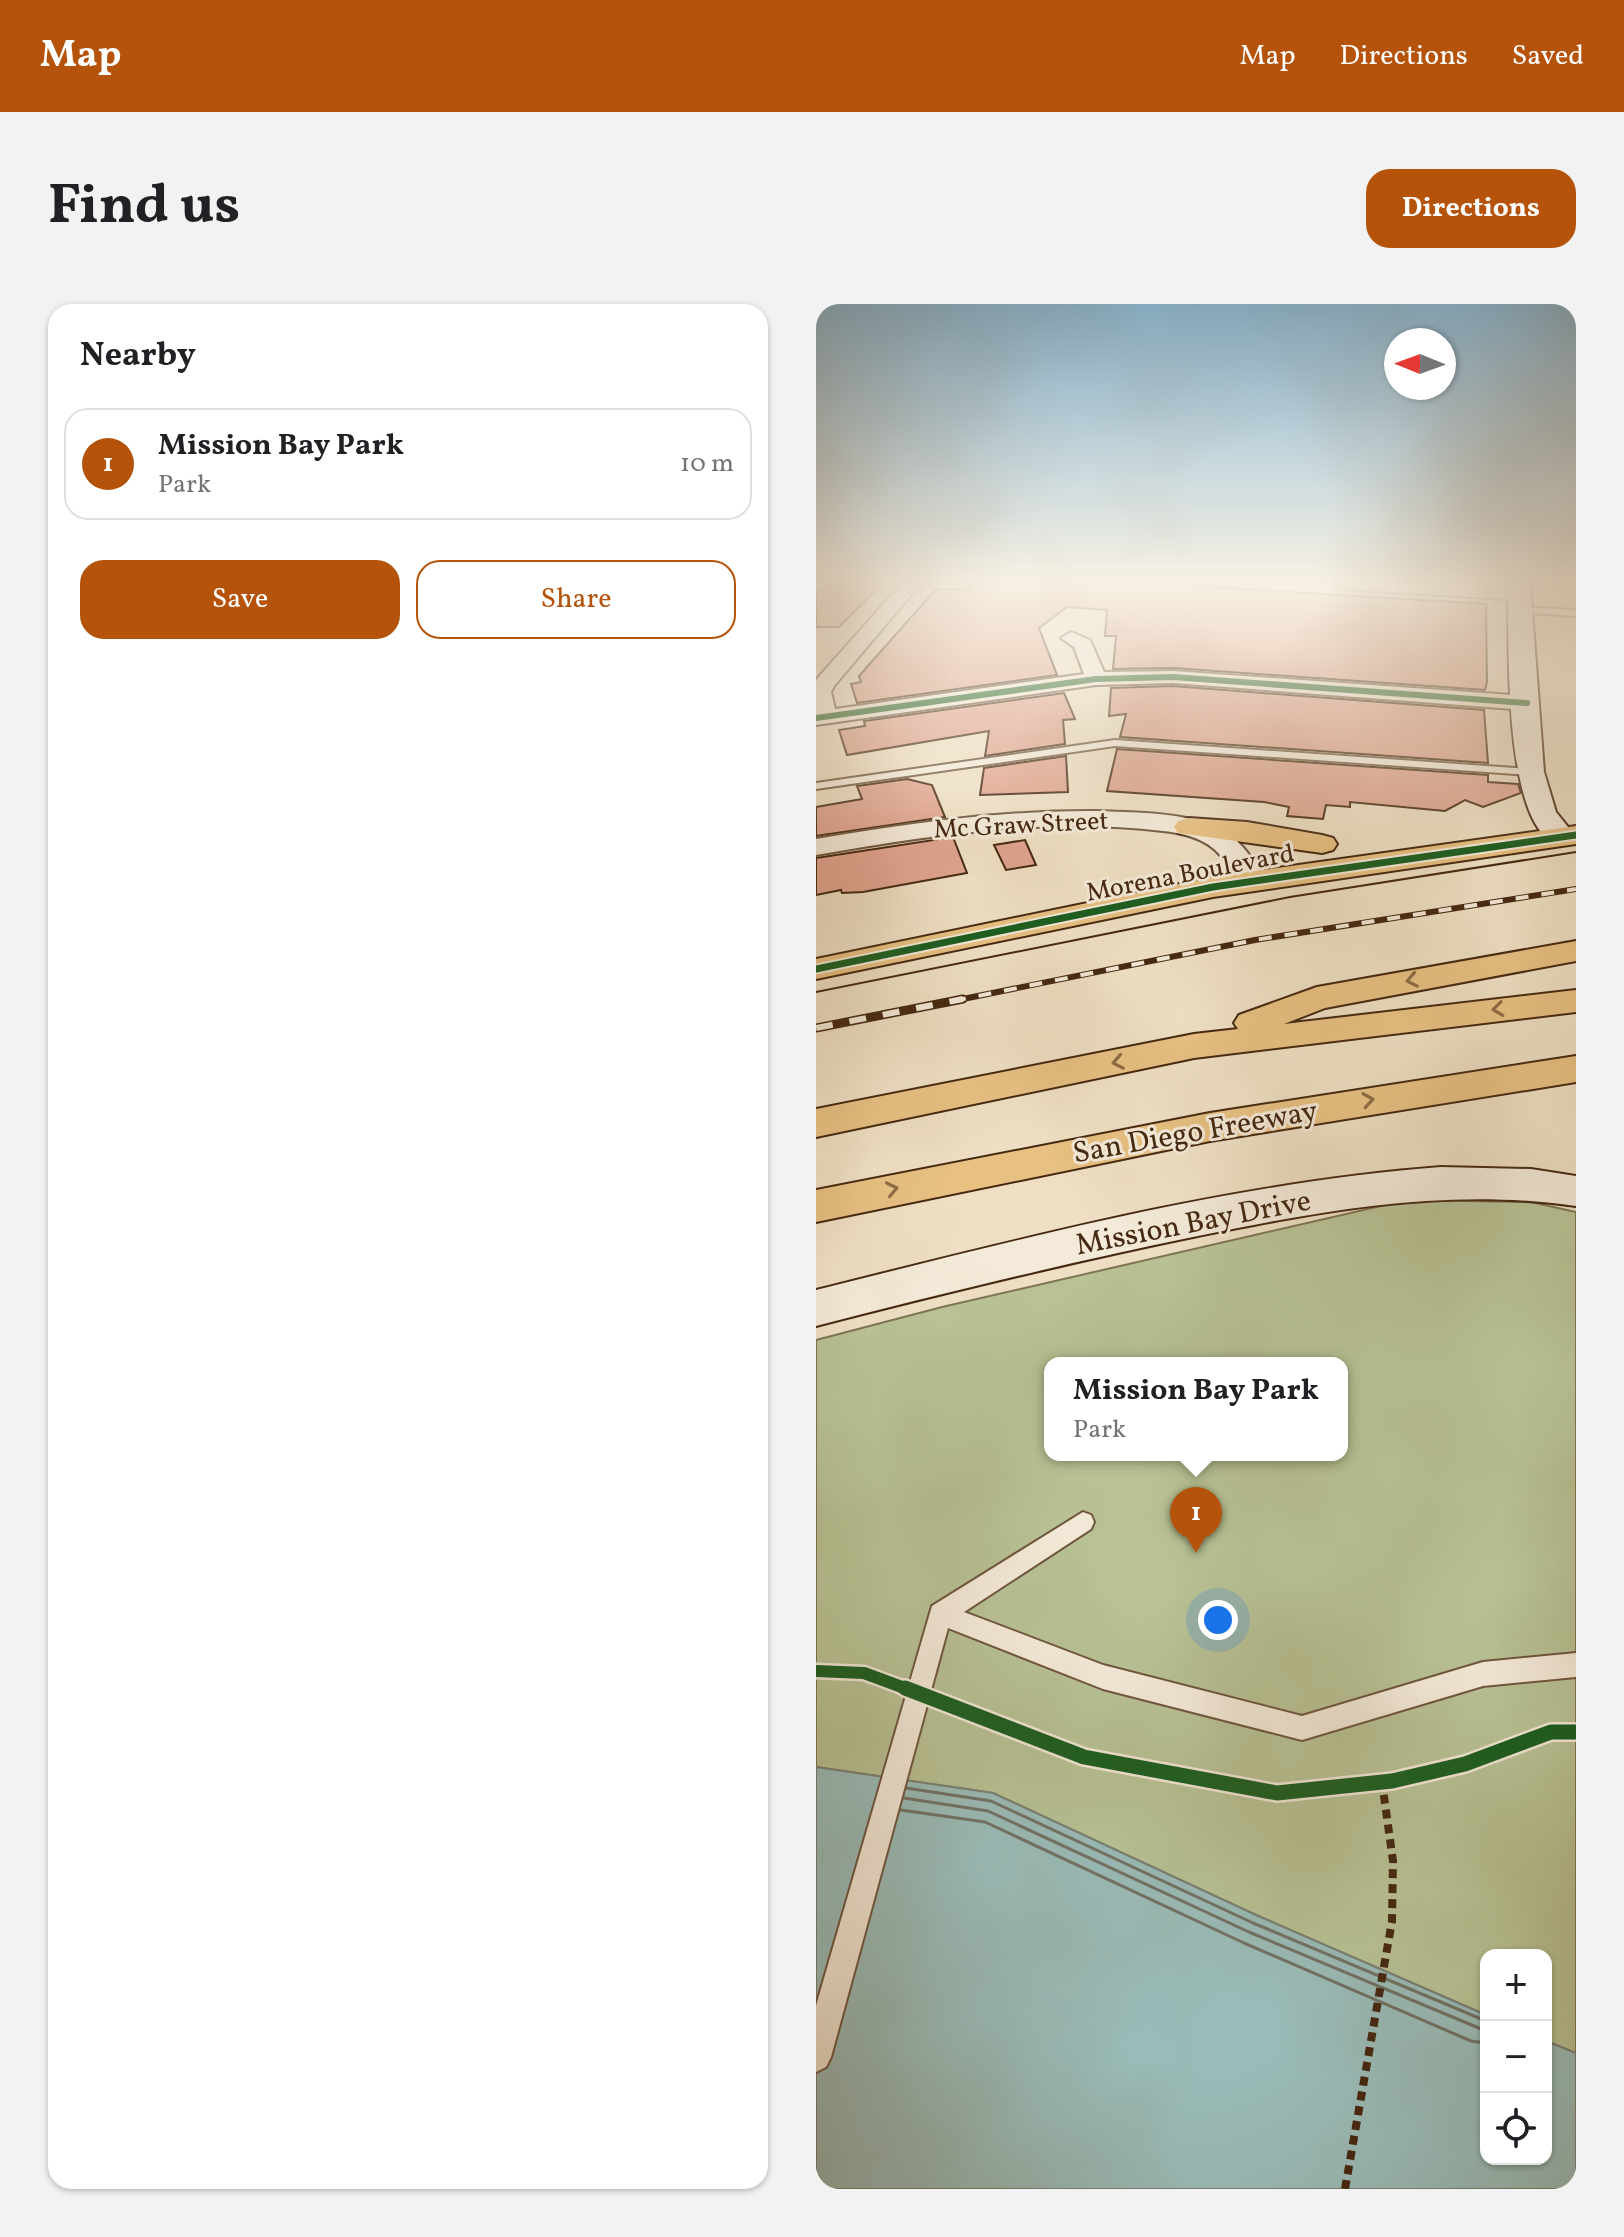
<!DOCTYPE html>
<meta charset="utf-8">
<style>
body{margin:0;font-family:Vollkorn,serif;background:#f2f2f2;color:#202124}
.controls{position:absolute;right:24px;bottom:24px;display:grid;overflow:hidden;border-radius:16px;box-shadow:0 2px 6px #0004}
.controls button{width:72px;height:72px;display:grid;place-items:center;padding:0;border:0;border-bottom:2px solid #e0e0e0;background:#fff;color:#202124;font:40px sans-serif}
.compass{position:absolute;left:568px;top:24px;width:72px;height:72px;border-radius:50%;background:#fff;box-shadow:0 2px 6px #0004;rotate:271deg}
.you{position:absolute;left:402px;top:1316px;width:28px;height:28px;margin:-20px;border:6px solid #fff;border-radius:50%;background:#1a73e8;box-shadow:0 0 0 12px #1a73e833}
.badge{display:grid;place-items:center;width:52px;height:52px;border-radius:50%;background:#b45309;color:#fff;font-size:26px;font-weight:700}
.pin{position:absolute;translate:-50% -66px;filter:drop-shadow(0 2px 4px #0008)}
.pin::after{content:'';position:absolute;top:42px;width:28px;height:24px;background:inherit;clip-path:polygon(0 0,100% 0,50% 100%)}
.popup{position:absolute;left:228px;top:1053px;width:304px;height:104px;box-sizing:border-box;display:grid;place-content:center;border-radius:16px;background:#fff;filter:drop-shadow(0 2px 6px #0005);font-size:26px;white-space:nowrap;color:#757577}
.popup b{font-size:30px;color:#202124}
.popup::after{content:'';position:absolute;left:50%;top:100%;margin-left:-16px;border:16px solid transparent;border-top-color:#fff}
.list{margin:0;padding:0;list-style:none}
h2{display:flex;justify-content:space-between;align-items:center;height:104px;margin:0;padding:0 32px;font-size:34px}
h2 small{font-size:26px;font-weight:400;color:#757577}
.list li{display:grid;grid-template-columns:52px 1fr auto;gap:24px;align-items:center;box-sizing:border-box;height:112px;margin:0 16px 16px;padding:0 16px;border:2px solid #e0e0e0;border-radius:24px}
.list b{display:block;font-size:30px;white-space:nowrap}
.list p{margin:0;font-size:26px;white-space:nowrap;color:#757577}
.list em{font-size:26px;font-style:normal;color:#757577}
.actions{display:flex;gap:16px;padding:24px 32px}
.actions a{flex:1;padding:18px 0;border:2px solid #b45309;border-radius:24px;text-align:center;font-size:28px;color:#b45309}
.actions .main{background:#b45309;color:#fff}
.icon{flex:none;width:44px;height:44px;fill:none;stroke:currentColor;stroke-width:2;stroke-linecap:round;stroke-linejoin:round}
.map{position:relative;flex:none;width:760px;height:1885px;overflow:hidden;border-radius:24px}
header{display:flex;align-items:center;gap:48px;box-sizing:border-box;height:112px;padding:0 40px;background:#b45309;color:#fff}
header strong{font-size:38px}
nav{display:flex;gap:44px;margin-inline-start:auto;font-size:28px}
.intro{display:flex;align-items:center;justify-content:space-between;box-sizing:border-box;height:192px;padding:0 48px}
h1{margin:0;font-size:56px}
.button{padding:20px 36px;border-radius:24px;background:#b45309;color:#fff;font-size:28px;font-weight:700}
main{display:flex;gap:48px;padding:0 48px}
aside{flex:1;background:#fff;border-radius:24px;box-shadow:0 2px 6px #0004}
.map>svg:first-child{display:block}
</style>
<header>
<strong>Map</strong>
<nav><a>Map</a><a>Directions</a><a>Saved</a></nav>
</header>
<div class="intro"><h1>Find us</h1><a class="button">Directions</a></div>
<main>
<aside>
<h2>Nearby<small></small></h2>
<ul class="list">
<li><span class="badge">1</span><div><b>Mission Bay Park</b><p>Park</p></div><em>10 m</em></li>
</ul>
<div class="actions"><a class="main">Save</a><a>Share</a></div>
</aside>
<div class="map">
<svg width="760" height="1885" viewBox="0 0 760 1885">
<rect width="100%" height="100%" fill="#eedfc4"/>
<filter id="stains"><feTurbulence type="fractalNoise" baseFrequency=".0025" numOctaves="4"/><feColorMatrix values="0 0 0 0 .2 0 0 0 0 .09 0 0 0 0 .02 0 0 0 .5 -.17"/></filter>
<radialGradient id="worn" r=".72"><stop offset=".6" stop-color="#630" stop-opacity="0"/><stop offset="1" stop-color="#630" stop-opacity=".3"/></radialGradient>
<path fill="#b8c295" stroke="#7e7553" stroke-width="2" fill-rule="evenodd" d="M591,896L715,898L760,908V1749L730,1737V1651H670V1711L440,1611L177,1489L0,1463V1036L126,1003ZM234,1059H526V1151H234Z"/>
<polygon fill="#9abcb9" stroke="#788176" stroke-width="2" points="0,1463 177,1489 440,1611 670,1711 670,1855 730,1855 730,1737 760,1749 760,1885 0,1885"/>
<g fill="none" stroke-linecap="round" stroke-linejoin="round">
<g stroke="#707265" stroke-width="3">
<polyline points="90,1484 175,1497 437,1619 670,1717"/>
<polyline points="88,1494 172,1507 433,1628 670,1727"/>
<polyline points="85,1506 169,1518 428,1639 655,1737 670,1739"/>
</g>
</g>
<g fill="#e0a48f" stroke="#452811" stroke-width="2">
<polygon points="14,279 67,279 23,323 0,323 0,290"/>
<polygon points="157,279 330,279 670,300 671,378 669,386 357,364 297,365 300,332 289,332 291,306 251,303 223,324 241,371 41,399 35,380 45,378 43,372 120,285 152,286"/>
<polygon points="357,382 668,406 672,459 304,433 310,410 293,412 295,384"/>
<polygon points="248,389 259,415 247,416 249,440 169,452 173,427 31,451 23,426 49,422 48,417"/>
<polygon points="301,445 672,471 672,478 702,480 705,489 667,503 649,496 629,507 534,498 534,503 510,501 507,515 471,512 473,503 448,498 291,487"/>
<polygon points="250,452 252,488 164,491 168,464"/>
<polygon points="91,475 116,481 129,513 0,532 0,503 46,495 41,482"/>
<polygon points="137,533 151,569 47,588 26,589 25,586 0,591 0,554"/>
<polygon points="209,536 220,561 190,566 178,541"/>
</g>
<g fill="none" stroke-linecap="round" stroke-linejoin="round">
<g stroke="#6f563e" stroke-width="4">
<g id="service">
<polygon points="705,303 760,306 760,312 702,308"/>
<polygon points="299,436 714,465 720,468 714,471 299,442 0,485 0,479"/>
<polygon points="267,1208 275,1211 278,1218 275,1225 148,1308 287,1361 486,1412 667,1358 760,1349 760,1373 667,1382 486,1436 287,1385 132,1324 15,1753 10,1763 0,1768 0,1702 116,1302"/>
</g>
</g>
<g stroke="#6f563e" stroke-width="4">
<g id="minor">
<polygon points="86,279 105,279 18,382 15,388 19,405 268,370 258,343 245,334 255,328 274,336 288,368 357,367 711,392 722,399 711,406 357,379 280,381 0,421 0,376"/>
<polygon points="520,279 618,279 704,284 713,290 704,296 529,285"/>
<path d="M283,507C325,509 381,507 416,533C431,544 440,562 451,577L447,583C420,589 416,560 398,545C384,533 365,529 347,527C230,513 115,531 0,551V535C94,519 187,506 283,507Z"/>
</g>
</g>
<g stroke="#452811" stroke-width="4">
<g id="secondary">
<path d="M692,279H714L728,468L740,508L760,533L756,539C683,557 694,323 692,279Z"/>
<path d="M625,863L715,865L760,872V902C629,883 505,907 377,933C250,959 125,990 0,1022V986C205,935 414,879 625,863Z"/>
</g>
</g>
<g stroke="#452811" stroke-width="4">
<g id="primary">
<polygon points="373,514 431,518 506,531 517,534 521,540 517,546 506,549 362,529 358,523 362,517"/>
<polygon points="760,522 760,540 397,593 0,675 0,655 397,573"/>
</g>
</g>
<g stroke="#452811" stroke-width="4">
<g id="motorway">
<polygon points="760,637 760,657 509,704 468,720 760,686 760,708 378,754 0,833 0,805 378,730 422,725 418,719 423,711 501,683"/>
<polygon points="760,752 760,778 394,837 0,918 0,886 394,809"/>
</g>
</g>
<polyline stroke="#452811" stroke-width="8" stroke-dasharray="9 6" stroke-linecap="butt" points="529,1885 576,1617 577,1557 566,1478"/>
<use href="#service" fill="#f4ead9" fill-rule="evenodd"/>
<use href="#minor" fill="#f4ead9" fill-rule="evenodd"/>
<use href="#secondary" fill="#f4ead9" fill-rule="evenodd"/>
<use href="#primary" fill="#e7c082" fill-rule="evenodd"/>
<use href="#motorway" fill="#e7c082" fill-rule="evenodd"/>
<polyline stroke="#452811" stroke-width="2" points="0,688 474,593 760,548"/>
<g stroke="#452811" stroke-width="6">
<polyline id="rail-far1" points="137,697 439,636 760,585"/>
</g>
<g stroke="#452811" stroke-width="9">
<polyline id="rail" points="0,724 147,695"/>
</g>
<use href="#rail-far1" stroke="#f4ead9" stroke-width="4" stroke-dasharray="13" stroke-linecap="butt"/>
<use href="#rail" stroke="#f4ead9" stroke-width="6" stroke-dasharray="17" stroke-linecap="butt"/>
<g stroke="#f4ead9" stroke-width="9">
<polyline id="cycleway-far3" points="0,414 280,375 357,373 711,399"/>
</g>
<g stroke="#f4ead9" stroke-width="11">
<polyline id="cycleway-far2" points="0,665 397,583 760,531"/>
</g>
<g stroke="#f4ead9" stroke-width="17">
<polyline id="cycleway-far1" points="0,1367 48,1369 94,1386"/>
</g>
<g stroke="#f4ead9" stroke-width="20">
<polyline id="cycleway" points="89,1384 268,1453 461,1489 576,1477 649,1460 735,1428 760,1428"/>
</g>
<use href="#cycleway-far3" stroke="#1b5e20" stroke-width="6"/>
<use href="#cycleway-far2" stroke="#1b5e20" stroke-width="7"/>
<use href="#cycleway-far1" stroke="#1b5e20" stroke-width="12"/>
<use href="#cycleway" stroke="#1b5e20" stroke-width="15"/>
</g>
<defs><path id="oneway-chevron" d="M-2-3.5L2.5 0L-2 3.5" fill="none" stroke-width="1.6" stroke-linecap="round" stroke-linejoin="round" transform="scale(2)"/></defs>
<g stroke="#8e6c44">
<use href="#oneway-chevron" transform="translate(596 676) rotate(169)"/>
<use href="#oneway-chevron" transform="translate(682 705) rotate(173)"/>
<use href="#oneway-chevron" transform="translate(302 758) rotate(169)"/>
<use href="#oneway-chevron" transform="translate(552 796) rotate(-9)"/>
<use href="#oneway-chevron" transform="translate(76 885) rotate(-12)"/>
</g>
<linearGradient id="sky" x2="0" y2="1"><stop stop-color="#89b7d5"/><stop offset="0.51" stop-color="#f7f1e4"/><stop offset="1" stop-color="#f7f1e4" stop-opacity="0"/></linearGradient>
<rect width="760" height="543" fill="url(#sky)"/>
<g text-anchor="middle" stroke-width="6" stroke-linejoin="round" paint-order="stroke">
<g font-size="26" fill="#452811" stroke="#f4ead9">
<text transform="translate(205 520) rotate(-3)" y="9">Mc Graw Street</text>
<text transform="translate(374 568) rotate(-11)" y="9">Morena Boulevard</text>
</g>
<g font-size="30" fill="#452811" stroke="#f4ead9">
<text transform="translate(379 827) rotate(-10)" y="10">San Diego Freeway</text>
<text transform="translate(377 918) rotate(-11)" y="10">Mission Bay Drive</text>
</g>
</g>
<rect width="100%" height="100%" filter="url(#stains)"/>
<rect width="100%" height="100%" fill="url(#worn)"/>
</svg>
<div class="controls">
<button>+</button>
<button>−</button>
<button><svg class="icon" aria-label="locate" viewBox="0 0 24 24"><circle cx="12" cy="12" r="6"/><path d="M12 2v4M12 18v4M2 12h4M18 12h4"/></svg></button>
</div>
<svg class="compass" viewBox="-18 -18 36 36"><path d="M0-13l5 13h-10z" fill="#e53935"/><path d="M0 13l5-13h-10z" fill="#757577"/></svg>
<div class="you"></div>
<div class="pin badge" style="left:380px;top:1249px">1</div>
<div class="popup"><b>Mission Bay Park</b>Park</div>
</div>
</main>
